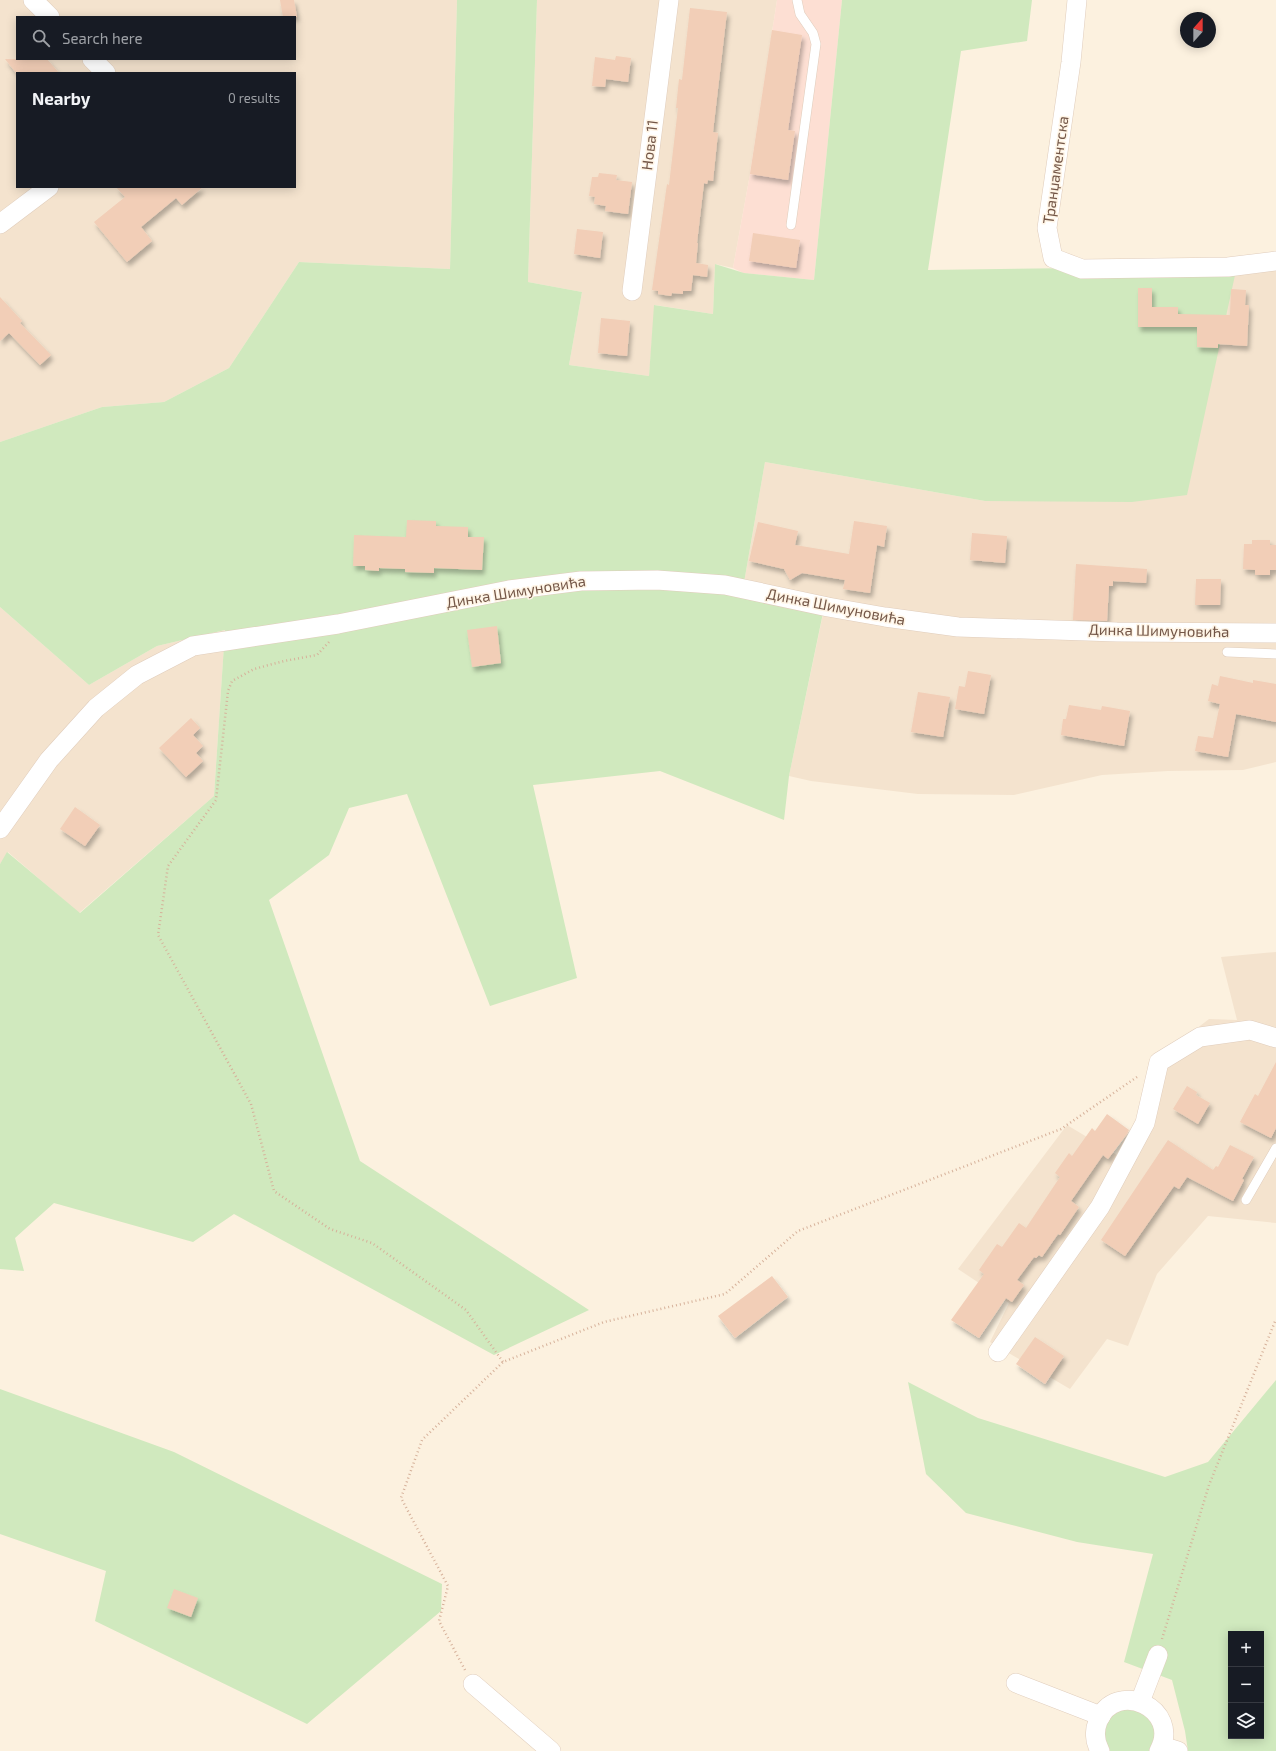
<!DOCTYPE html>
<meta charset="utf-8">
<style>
body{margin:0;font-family:"Exo 2",sans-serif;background:#242831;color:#f1f3f6}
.controls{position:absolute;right:12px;bottom:12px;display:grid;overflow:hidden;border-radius:0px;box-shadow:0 2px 10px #0003}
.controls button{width:36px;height:36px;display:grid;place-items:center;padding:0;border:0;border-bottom:1px solid #363941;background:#171b24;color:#f1f3f6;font:20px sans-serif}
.compass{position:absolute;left:1180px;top:12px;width:36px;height:36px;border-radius:50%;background:#171b24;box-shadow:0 2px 10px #0003;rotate:21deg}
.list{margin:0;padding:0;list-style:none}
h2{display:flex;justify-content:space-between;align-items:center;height:52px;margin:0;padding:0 16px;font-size:17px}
h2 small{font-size:13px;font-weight:400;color:#9ea1a6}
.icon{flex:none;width:22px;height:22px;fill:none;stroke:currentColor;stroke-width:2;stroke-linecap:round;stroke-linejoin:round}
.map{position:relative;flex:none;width:1276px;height:1751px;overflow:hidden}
.search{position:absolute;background:#171b24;box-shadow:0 2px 10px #0003;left:16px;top:16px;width:280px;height:44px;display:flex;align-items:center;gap:10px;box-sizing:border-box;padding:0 14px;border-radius:0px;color:#9ea1a6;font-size:15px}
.panel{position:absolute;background:#171b24;box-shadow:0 2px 10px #0003;left:16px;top:72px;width:280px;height:116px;border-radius:0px}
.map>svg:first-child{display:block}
</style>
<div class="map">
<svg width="1276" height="1751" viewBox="0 0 1276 1751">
<defs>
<filter id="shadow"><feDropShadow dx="2.5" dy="4.5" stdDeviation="2" flood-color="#0004"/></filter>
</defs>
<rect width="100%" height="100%" fill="#fcf1df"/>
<g fill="#f4e3ce" fill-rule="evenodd">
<path d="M0,0H457L450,269L299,262L229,368L164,402L102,407L0,442ZM17,17H295V59H17ZM17,73H295V187H17Z"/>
<polygon points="537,0 777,0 750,174 733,268 715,264 713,314 655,305 649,376 569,365 582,292 528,282"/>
<polygon points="1276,263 1276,762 1243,770 1168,771 1102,775 1014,795 918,794 811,781 789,776 823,614 742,594 765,462 985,501 1237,266"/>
<polygon points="0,607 89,685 157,646 225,630 214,796 79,913 8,852 0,864"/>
<polygon points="1276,952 1276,1223 1208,1216 1157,1274 1128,1346 1107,1339 1070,1389 990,1342 1009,1303 958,1269 1067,1125 1117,1155 1146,1109 1149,1065 1209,1019 1237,1020 1221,957"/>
</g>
<polygon fill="#fddfd3" points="777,0 842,0 814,280 743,273 733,268 750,174"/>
<g fill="#d0e9be" fill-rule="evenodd">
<polygon points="457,0 537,0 528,282 582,292 569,365 649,376 654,305 713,314 715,264 744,273 814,280 842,0 1032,0 1027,41 961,51 928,270 1237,266 1187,495 1132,502 985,501 765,462 742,594 823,613 789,776 784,820 660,771 533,785 577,978 490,1006 407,794 349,808 329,855 269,900 360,1161 589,1310 494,1355 234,1214 193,1242 54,1203 15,1238 24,1271 0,1269 0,864 7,852 80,913 214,796 225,630 157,646 89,685 0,607 0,442 102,407 164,402 229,368 299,262 450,269"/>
<path d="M1276,1380V1751H1188L1185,1731L1172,1680L1124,1662L1153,1554L1077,1542L966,1513L926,1474L908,1382L978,1418L1165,1477L1208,1462ZM1231,1634H1261V1736H1231Z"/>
<polygon points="0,1389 174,1452 442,1584 441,1611 307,1724 95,1621 106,1571 0,1534"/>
<polygon points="1118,1706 1155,1716 1154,1751 1106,1751 1100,1728"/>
</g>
<g fill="#f2ceb7" filter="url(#shadow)">
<polygon points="280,0 294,0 297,17 283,17"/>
<polygon points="690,8 727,12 713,132 718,133 713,181 708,180 707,184 704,183 697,243 698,243 696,263 708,265 707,277 693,275 691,291 683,291 683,294 672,293 671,296 658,294 658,291 652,290 667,184 669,185 678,108 676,108 679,79 682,80"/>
<polygon points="772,30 802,35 788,130 795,131 788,180 750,174"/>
<polygon points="616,56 631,58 628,82 606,79 605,87 592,86 595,57 615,60"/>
<polygon points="5,59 47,59 59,73 16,73"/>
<polygon points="599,173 617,175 616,180 632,182 628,214 605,211 606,206 594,204 595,197 589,196 592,177 598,177"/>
<polygon points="116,187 203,187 182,205 176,198 141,227 152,241 127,262 94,222 125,197"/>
<polygon points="577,229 603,232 600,258 574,254"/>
<polygon points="753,233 800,240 796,268 749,261"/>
<polygon points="1138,288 1152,288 1152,307 1178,307 1178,314 1230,315 1231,289 1246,290 1245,305 1249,305 1247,346 1218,344 1218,348 1197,347 1197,327 1138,327"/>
<polygon points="0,297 22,321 20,323 51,355 40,365 9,333 0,341"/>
<polygon points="601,318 630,321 627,356 598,353"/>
<polygon points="407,520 436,521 436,526 468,527 468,537 484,537 482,570 434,568 434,573 405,572 405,569 379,568 379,571 365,570 365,566 353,566 354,535 406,537"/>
<polygon points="854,521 887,526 884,547 877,545 870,593 843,589 845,580 802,573 790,580 784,569 749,561 758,522 798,531 795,545 849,554"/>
<polygon points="972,533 1007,536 1005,563 970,560"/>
<polygon points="1252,540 1270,540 1270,545 1276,545 1276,570 1270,570 1270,575 1255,575 1255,570 1243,569 1244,544 1252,544"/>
<polygon points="1076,564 1147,569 1146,583 1113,581 1113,586 1109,586 1107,621 1073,620"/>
<polygon points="1196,579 1221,579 1220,605 1195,605"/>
<polygon points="497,626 501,663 472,667 467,630"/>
<polygon points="968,671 991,675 984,714 955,709 959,686 965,687"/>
<polygon points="1220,676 1253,683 1253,680 1276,684 1276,722 1236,714 1228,757 1195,751 1198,736 1213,738 1220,704 1208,701 1212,684 1218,686"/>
<polygon points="918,692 950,697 943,737 911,732"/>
<polygon points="1069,705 1101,710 1102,706 1130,711 1124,746 1061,735 1063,719 1066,719"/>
<polygon points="191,718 200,728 193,735 203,746 196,753 203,761 186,777 159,748"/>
<polygon points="75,807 100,825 85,846 60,829"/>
<polygon points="1276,1062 1276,1128 1271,1138 1240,1122 1255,1094 1258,1096"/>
<polygon points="1187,1086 1197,1092 1196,1095 1210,1103 1198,1124 1173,1109"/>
<polygon points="1107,1114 1129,1130 1127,1134 1108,1159 1103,1155 1071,1201 1079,1207 1060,1235 1058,1234 1042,1257 1039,1255 1036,1258 1034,1257 1017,1280 1024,1285 1012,1302 1006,1298 979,1338 951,1320 984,1274 979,1270 997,1244 1002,1247 1019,1223 1026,1228 1060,1177 1055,1173 1069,1153 1072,1156 1092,1128 1095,1131"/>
<polygon points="1168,1140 1213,1170 1216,1166 1218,1167 1230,1145 1254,1157 1242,1179 1244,1180 1233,1201 1187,1177 1179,1189 1174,1186 1125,1256 1101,1240"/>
<polygon points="772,1276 788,1297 735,1338 718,1316"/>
<polygon points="1035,1337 1064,1356 1045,1384 1016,1364"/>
<polygon points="174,1589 198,1598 191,1617 167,1608"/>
</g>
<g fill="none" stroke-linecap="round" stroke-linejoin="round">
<g stroke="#e0cdbc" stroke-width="10">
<g id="service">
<polyline points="791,225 816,44 813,33 800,14 797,0"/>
<polyline points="1227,652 1276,654"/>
<polyline points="1246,1200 1276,1148"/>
</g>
</g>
<g stroke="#e0cdbc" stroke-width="20">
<g id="minor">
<polyline points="33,0 50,17"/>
<polyline points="1077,0 1071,62 1047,228 1053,258 1082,269 1228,267 1276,261"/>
<polyline points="92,59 106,73"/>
<polyline points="0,224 49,187"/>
<polyline points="632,291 669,0"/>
<polyline points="0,829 49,760 96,708 137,675 193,646 338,624 509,590 581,581 657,580 725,585 828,607 885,617 958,627 1117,632 1276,633"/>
<polyline points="998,1352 1100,1207 1145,1123 1159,1062 1200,1037 1250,1030 1276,1038"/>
<polyline points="1016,1683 1101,1716"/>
<polyline points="473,1684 551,1751"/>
<polyline points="1140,1702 1158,1655"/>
<polyline points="1162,1746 1178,1751"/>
<path d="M1100,1751C1095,1742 1094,1731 1098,1721C1116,1678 1182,1709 1159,1751"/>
</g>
</g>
<g stroke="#d6b19a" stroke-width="2.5" stroke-dasharray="1 3" stroke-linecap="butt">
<polyline points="329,642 317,655 284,661 254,669 232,681 228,691 216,800 168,866 158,935 251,1104 274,1191 330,1229 372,1243 466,1310 503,1362"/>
<polyline points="1162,1639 1209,1485 1276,1319"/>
<polyline points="465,1670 439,1621 448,1586 401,1498 422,1440 503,1362 604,1322 725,1294 798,1231 1061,1129 1137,1077"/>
</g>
<use href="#service" stroke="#fff" stroke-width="9"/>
<use href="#minor" stroke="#fff" stroke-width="19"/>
</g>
<g text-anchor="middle" stroke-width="3" stroke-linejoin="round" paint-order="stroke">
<g font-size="15" fill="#735647" stroke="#fff5e6">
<text transform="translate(650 145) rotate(-83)" y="5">Нова 11</text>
<text transform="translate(1056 170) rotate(-82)" y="5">Транџаментска</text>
<text transform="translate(516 592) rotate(-9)" y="5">Динка Шимуновића</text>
<text transform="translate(836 607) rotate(11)" y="5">Динка Шимуновића</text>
<text transform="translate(1159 631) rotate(1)" y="5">Динка Шимуновића</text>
</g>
</g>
</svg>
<div class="controls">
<button>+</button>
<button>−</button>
<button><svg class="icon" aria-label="layers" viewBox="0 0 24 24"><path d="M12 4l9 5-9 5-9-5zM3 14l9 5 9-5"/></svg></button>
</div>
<svg class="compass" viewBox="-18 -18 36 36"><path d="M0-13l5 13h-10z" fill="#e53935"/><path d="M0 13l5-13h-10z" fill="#9ea1a6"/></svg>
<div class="search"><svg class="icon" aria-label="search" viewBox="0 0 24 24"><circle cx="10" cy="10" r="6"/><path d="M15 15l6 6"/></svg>Search here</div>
<section class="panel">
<h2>Nearby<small>0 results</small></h2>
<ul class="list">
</ul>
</section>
</div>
